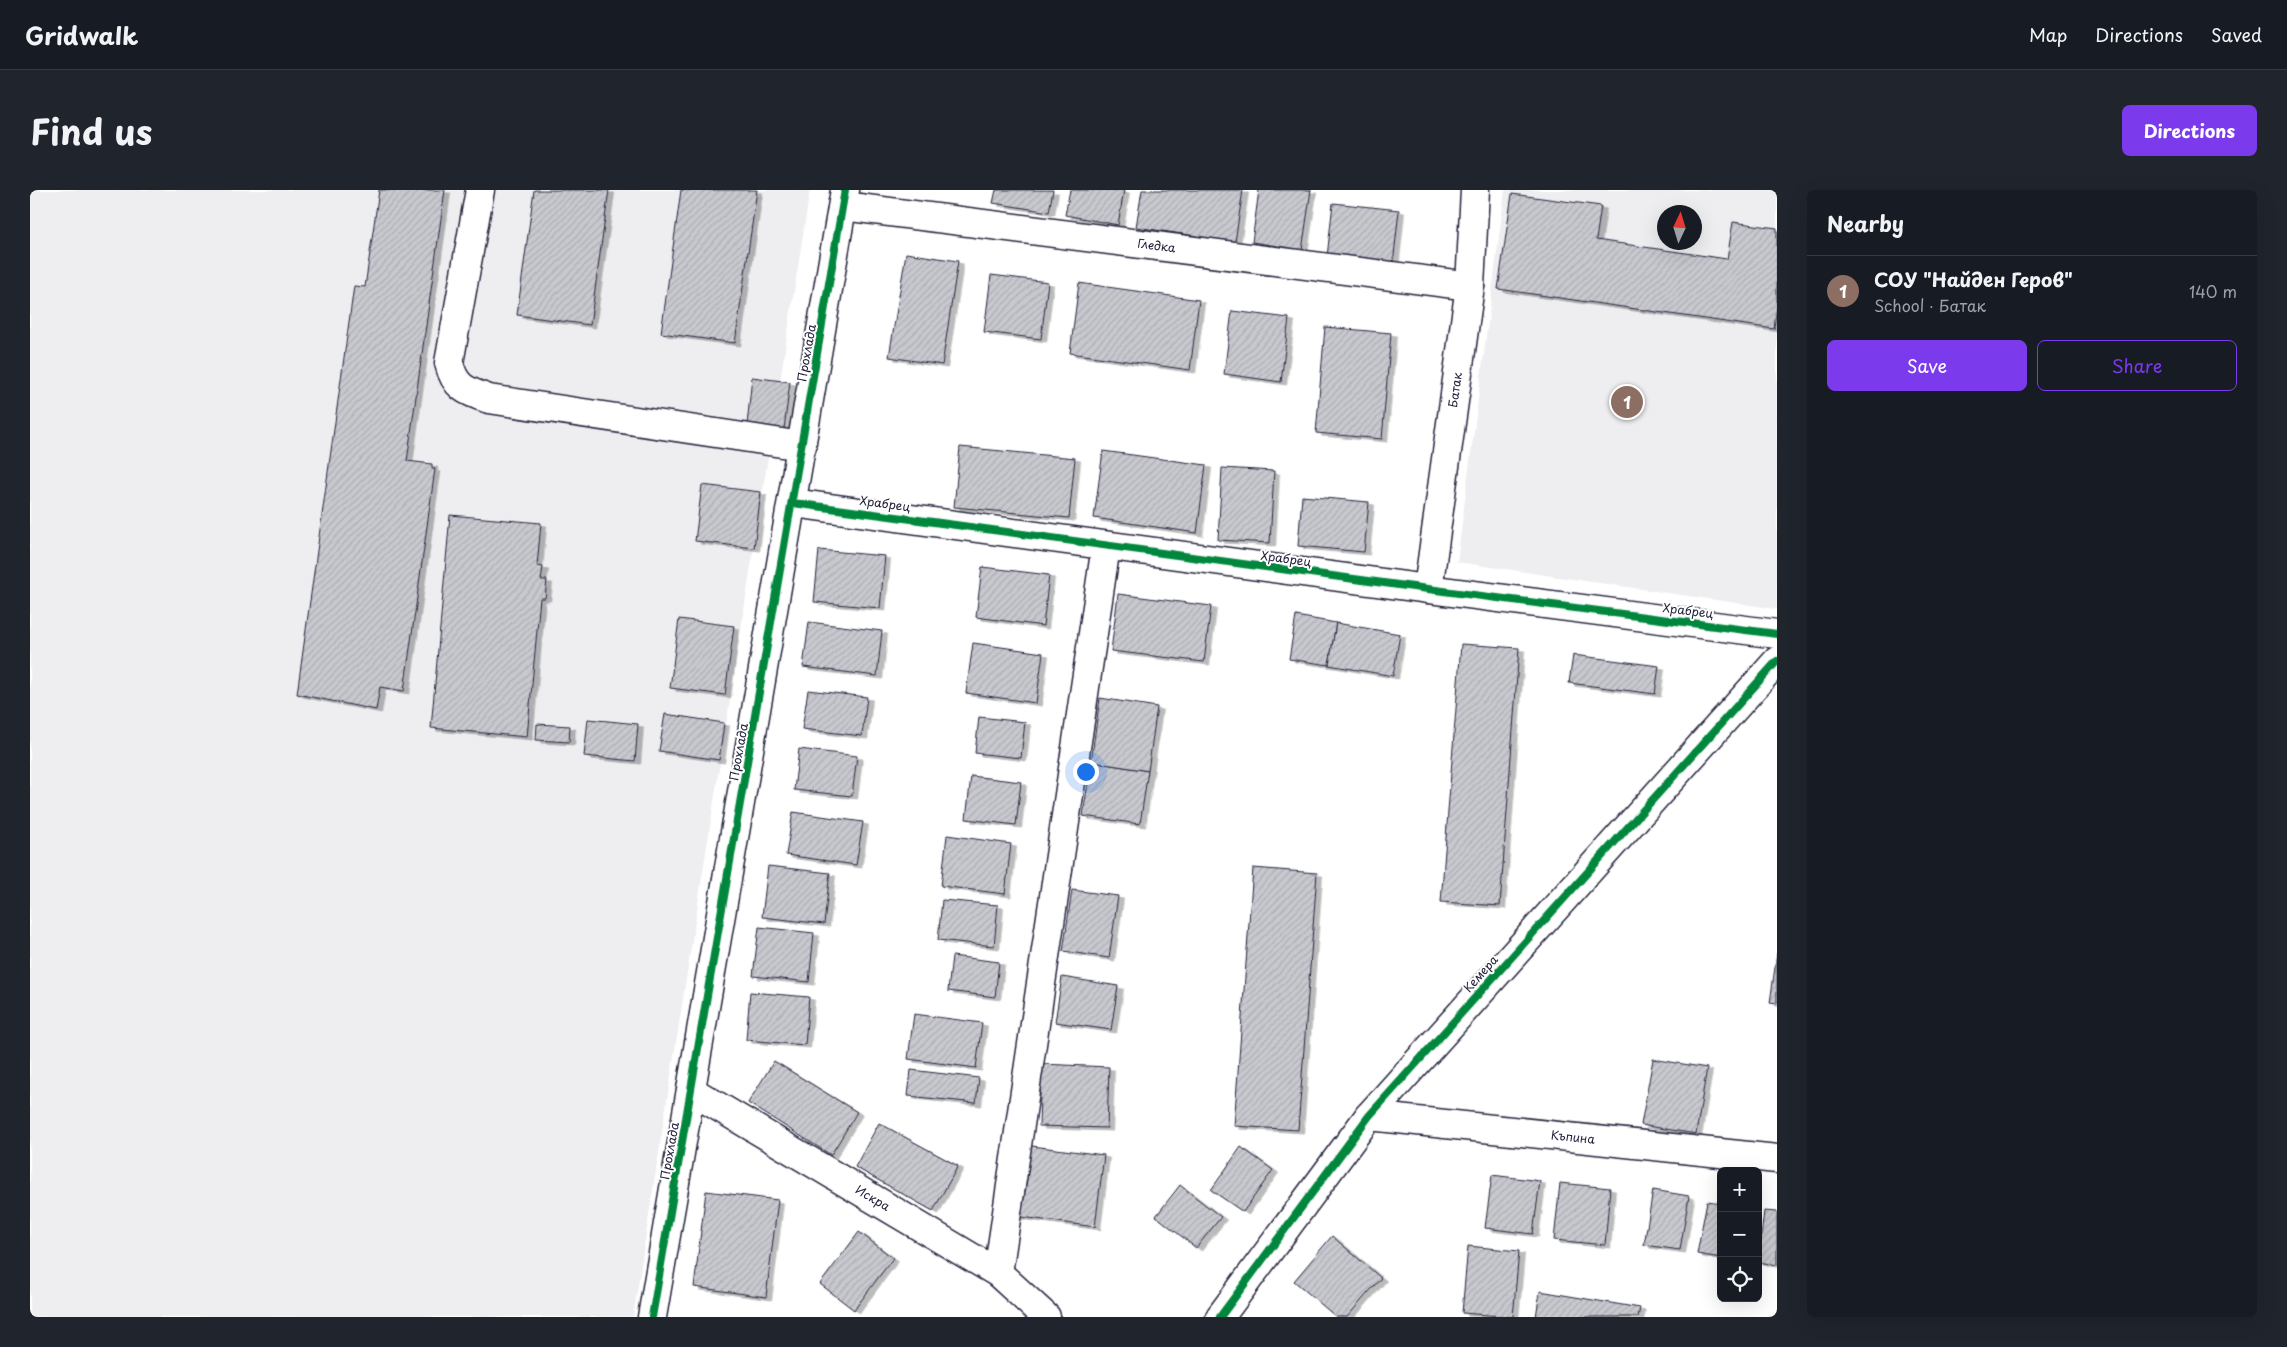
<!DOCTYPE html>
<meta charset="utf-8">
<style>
body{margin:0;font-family:"Playpen Sans",sans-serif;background:#20242c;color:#f1f3f6}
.controls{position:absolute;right:15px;bottom:15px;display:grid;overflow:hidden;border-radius:8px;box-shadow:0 5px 20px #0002}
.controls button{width:45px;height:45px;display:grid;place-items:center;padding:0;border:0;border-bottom:1px solid #363941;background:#171b24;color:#f1f3f6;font:25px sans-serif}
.compass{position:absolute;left:1627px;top:15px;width:45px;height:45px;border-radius:50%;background:#171b24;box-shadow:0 5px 20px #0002;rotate:4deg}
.you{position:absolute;left:1055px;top:581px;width:18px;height:18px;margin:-12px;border:4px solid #fff;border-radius:50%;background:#1a73e8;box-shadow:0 0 0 8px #1a73e833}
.badge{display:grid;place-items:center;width:32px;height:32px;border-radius:50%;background:#7c3aed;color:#fff;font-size:16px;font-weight:700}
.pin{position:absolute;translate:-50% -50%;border:2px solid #fff;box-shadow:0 1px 5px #0006}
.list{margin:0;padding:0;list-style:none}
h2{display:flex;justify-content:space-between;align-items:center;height:65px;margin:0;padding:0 20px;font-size:21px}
h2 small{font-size:16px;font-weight:400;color:#9ea1a6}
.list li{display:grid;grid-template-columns:32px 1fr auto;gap:15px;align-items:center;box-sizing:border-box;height:70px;padding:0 20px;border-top:1px solid #363941}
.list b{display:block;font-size:19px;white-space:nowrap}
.list p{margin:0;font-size:16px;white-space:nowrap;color:#9ea1a6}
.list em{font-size:16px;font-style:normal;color:#9ea1a6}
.actions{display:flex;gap:10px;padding:15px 20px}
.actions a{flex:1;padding:11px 0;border:1px solid #7c3aed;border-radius:8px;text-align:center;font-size:18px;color:#7c3aed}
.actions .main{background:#7c3aed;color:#fff}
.icon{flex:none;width:28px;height:28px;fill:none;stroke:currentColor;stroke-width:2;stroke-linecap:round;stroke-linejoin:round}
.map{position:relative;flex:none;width:1747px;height:1127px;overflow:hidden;border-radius:8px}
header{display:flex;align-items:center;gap:30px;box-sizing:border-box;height:70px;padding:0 25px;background:#171b24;border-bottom:1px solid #363941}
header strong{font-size:24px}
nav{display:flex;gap:28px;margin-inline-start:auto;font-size:18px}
.intro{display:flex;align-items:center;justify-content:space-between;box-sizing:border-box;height:120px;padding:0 30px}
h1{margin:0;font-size:35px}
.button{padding:12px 22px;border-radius:8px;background:#7c3aed;color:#fff;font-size:18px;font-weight:700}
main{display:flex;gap:30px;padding:0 30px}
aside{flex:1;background:#171b24;border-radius:8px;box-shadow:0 5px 20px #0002}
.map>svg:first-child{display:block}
</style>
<header>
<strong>Gridwalk</strong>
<nav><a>Map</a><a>Directions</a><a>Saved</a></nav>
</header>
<div class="intro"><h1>Find us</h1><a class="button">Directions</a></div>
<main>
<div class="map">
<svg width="1747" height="1127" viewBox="0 0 1747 1127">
<defs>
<pattern id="building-hatch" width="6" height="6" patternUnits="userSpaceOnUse" patternTransform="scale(1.25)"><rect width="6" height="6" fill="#c8c8cf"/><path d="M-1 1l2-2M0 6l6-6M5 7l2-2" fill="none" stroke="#acacb3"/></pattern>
<filter id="shadow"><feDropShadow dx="5.5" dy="3" stdDeviation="0" flood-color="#0004"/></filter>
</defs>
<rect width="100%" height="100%" fill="#fff"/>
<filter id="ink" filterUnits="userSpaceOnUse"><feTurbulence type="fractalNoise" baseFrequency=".02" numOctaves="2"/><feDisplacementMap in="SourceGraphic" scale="10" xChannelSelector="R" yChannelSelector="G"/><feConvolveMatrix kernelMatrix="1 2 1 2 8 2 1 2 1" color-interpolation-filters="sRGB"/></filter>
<g filter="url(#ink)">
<g fill="#eeeef1" fill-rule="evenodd">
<polygon points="0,0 780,0 603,1127 0,1127"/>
<path d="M1475,0H1747V419L1427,372ZM1634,22H1664V52H1634Z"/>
</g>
<g fill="url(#building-hatch)" stroke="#22223b" filter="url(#shadow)">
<polygon points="349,0 415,0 377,271 402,274 402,279 405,279 374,501 350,497 346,520 267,504 324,96 335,97"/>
<polygon points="504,0 579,0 560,135 487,125"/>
<polygon points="651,0 727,0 705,153 631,143"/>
<polygon points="966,0 1023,0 1019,22 963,13"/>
<polygon points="1040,0 1094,0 1088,35 1035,25"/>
<polygon points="1112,0 1213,0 1205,52 1106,37"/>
<polygon points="1229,0 1281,0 1272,60 1222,52"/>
<polygon points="1482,4 1571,16 1566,50 1697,69 1703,32 1747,38 1747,115 1744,139 1468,99"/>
<polygon points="1303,13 1369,20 1363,75 1297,67"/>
<polygon points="876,63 928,71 912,175 859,167"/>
<polygon points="961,85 1018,92 1011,149 954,142"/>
<polygon points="1049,93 1169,110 1160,180 1040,163"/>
<polygon points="1202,121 1259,128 1251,192 1194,184"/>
<polygon points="1295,137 1361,143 1352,249 1286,243"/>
<polygon points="722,187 760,192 754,239 717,235"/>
<polygon points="930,257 1045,268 1039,328 924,317"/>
<polygon points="1073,261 1176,275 1167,343 1064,328"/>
<polygon points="1192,278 1244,281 1240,353 1188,350"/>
<polygon points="672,295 731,302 724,358 665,351"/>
<polygon points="1272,306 1339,312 1334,362 1268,356"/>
<polygon points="420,325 511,333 507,376 513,377 511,390 517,390 515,408 510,408 497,547 401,538"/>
<polygon points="789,360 855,366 850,418 784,412"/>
<polygon points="952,377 1019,385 1013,436 946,427"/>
<polygon points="1088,404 1181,416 1174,472 1081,461"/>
<polygon points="1266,426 1306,433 1299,475 1259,469"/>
<polygon points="649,429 704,436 695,505 640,498"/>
<polygon points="779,432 852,441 847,486 773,477"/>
<polygon points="1306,433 1370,444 1363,486 1299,475"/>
<polygon points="943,453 1013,463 1006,513 936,503"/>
<polygon points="1431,454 1489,458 1470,716 1411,712"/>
<polygon points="1543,465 1629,476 1625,504 1539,493"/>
<polygon points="778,500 837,507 832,546 772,539"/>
<polygon points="1070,508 1127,517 1118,581 1061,572"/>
<polygon points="635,524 694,533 689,570 629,561"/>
<polygon points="949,527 995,532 991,568 945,563"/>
<polygon points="558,529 608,534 605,571 554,566"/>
<polygon points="507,534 540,536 539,552 506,550"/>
<polygon points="769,559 827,566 822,606 764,600"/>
<polygon points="1061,572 1118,581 1110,634 1053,626"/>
<polygon points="941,586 991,592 986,635 936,629"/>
<polygon points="763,622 833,632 826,675 756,665"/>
<polygon points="917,645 981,654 975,704 911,696"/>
<polygon points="738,676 800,683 794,734 732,727"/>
<polygon points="1223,678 1287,683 1268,940 1204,936"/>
<polygon points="1042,700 1088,706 1079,768 1033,761"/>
<polygon points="912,710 968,715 964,756 908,750"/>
<polygon points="729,737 784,743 779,792 723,786"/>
<polygon points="1747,763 1747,814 1740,813"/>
<polygon points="922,766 969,772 965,807 918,801"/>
<polygon points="1032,787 1088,796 1081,840 1025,832"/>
<polygon points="720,802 779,807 775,855 716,850"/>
<polygon points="884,824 952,833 946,878 878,869"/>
<polygon points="1623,869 1677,878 1666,944 1611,935"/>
<polygon points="744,871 827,922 801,965 718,913"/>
<polygon points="1011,874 1079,877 1077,938 1009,936"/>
<polygon points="881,880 949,888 946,913 878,906"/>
<polygon points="849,933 928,976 903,1021 825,977"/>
<polygon points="994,955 1074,965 1065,1037 984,1026"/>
<polygon points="1211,957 1243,980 1213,1022 1181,1000"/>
<polygon points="1462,985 1510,991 1503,1044 1455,1038"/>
<polygon points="1530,993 1580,998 1575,1055 1524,1050"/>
<polygon points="1150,995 1191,1027 1166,1058 1126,1026"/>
<polygon points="1623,1000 1659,1006 1650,1060 1614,1055"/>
<polygon points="676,1001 748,1010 736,1107 664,1097"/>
<polygon points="1677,1011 1691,1013 1691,1068 1667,1064"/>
<polygon points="1734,1021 1747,1022 1747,1075 1728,1072"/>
<polygon points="829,1042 863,1068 824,1120 790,1094"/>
<polygon points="1302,1046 1351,1088 1317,1127 1306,1127 1264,1091"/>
<polygon points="1438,1056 1489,1061 1483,1127 1432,1123"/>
<polygon points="1510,1101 1610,1118 1608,1127 1506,1127"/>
</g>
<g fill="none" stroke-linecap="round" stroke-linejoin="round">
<g stroke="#22223b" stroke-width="31">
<g id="minor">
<path d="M450,0L419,173C425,198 436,201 459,209L772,256"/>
<path id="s1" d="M813,16L1440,96"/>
<polyline points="763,313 1398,399 1747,444"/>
<path id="s2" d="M1398,399L1440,96L1445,0"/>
<path id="s3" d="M662,901L968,1083L1016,1127"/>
<path id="s4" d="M1339,926L1747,969"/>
<polyline points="968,1083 1076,356"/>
<polyline points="622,1127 815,0"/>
<polyline points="1190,1127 1339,926 1747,471"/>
</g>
</g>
<use href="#minor" stroke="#fff" stroke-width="28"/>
<g stroke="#fff" stroke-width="11">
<g id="cycleway">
<polyline points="763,313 1398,399 1747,444"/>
<polyline points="622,1127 815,0"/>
<polyline points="1190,1127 1339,926 1747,471"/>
</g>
</g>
<use href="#cycleway" stroke="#00873e" stroke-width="8"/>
</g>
</g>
<g text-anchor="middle" stroke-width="4" stroke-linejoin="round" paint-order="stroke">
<g font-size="12" fill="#22223b" stroke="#fff">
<text dy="4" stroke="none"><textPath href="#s1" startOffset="316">Гледка</textPath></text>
<text transform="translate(777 163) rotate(-80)" y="4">Прохлада</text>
<text dy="4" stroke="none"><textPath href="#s2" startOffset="201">Батак</textPath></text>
<text transform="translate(855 314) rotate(8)" y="4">Храбрец</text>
<text transform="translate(1256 369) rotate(8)" y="4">Храбрец</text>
<text transform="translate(1658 421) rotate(7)" y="4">Храбрец</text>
<text transform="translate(709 562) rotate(-80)" y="4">Прохлада</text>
<text transform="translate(1451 784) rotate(-48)" y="4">Кемера</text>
<text dy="4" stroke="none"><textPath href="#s4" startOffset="205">Къпина</textPath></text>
<text transform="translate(640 961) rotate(-80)" y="4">Прохлада</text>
<text dy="4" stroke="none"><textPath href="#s3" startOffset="210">Искра</textPath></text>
</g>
</g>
</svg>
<div class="controls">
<button>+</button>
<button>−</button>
<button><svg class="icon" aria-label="locate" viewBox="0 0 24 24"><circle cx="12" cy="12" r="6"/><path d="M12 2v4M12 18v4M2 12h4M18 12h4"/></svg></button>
</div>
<svg class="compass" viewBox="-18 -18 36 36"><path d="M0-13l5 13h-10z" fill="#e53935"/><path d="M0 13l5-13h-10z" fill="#9ea1a6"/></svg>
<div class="you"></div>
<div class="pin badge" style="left:1597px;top:212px;background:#8d6e63">1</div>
</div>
<aside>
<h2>Nearby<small></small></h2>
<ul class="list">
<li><span class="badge" style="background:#8d6e63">1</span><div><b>СОУ &quot;Найден Геров&quot;</b><p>School · Батак</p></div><em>140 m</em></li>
</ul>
<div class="actions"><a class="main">Save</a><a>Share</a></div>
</aside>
</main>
